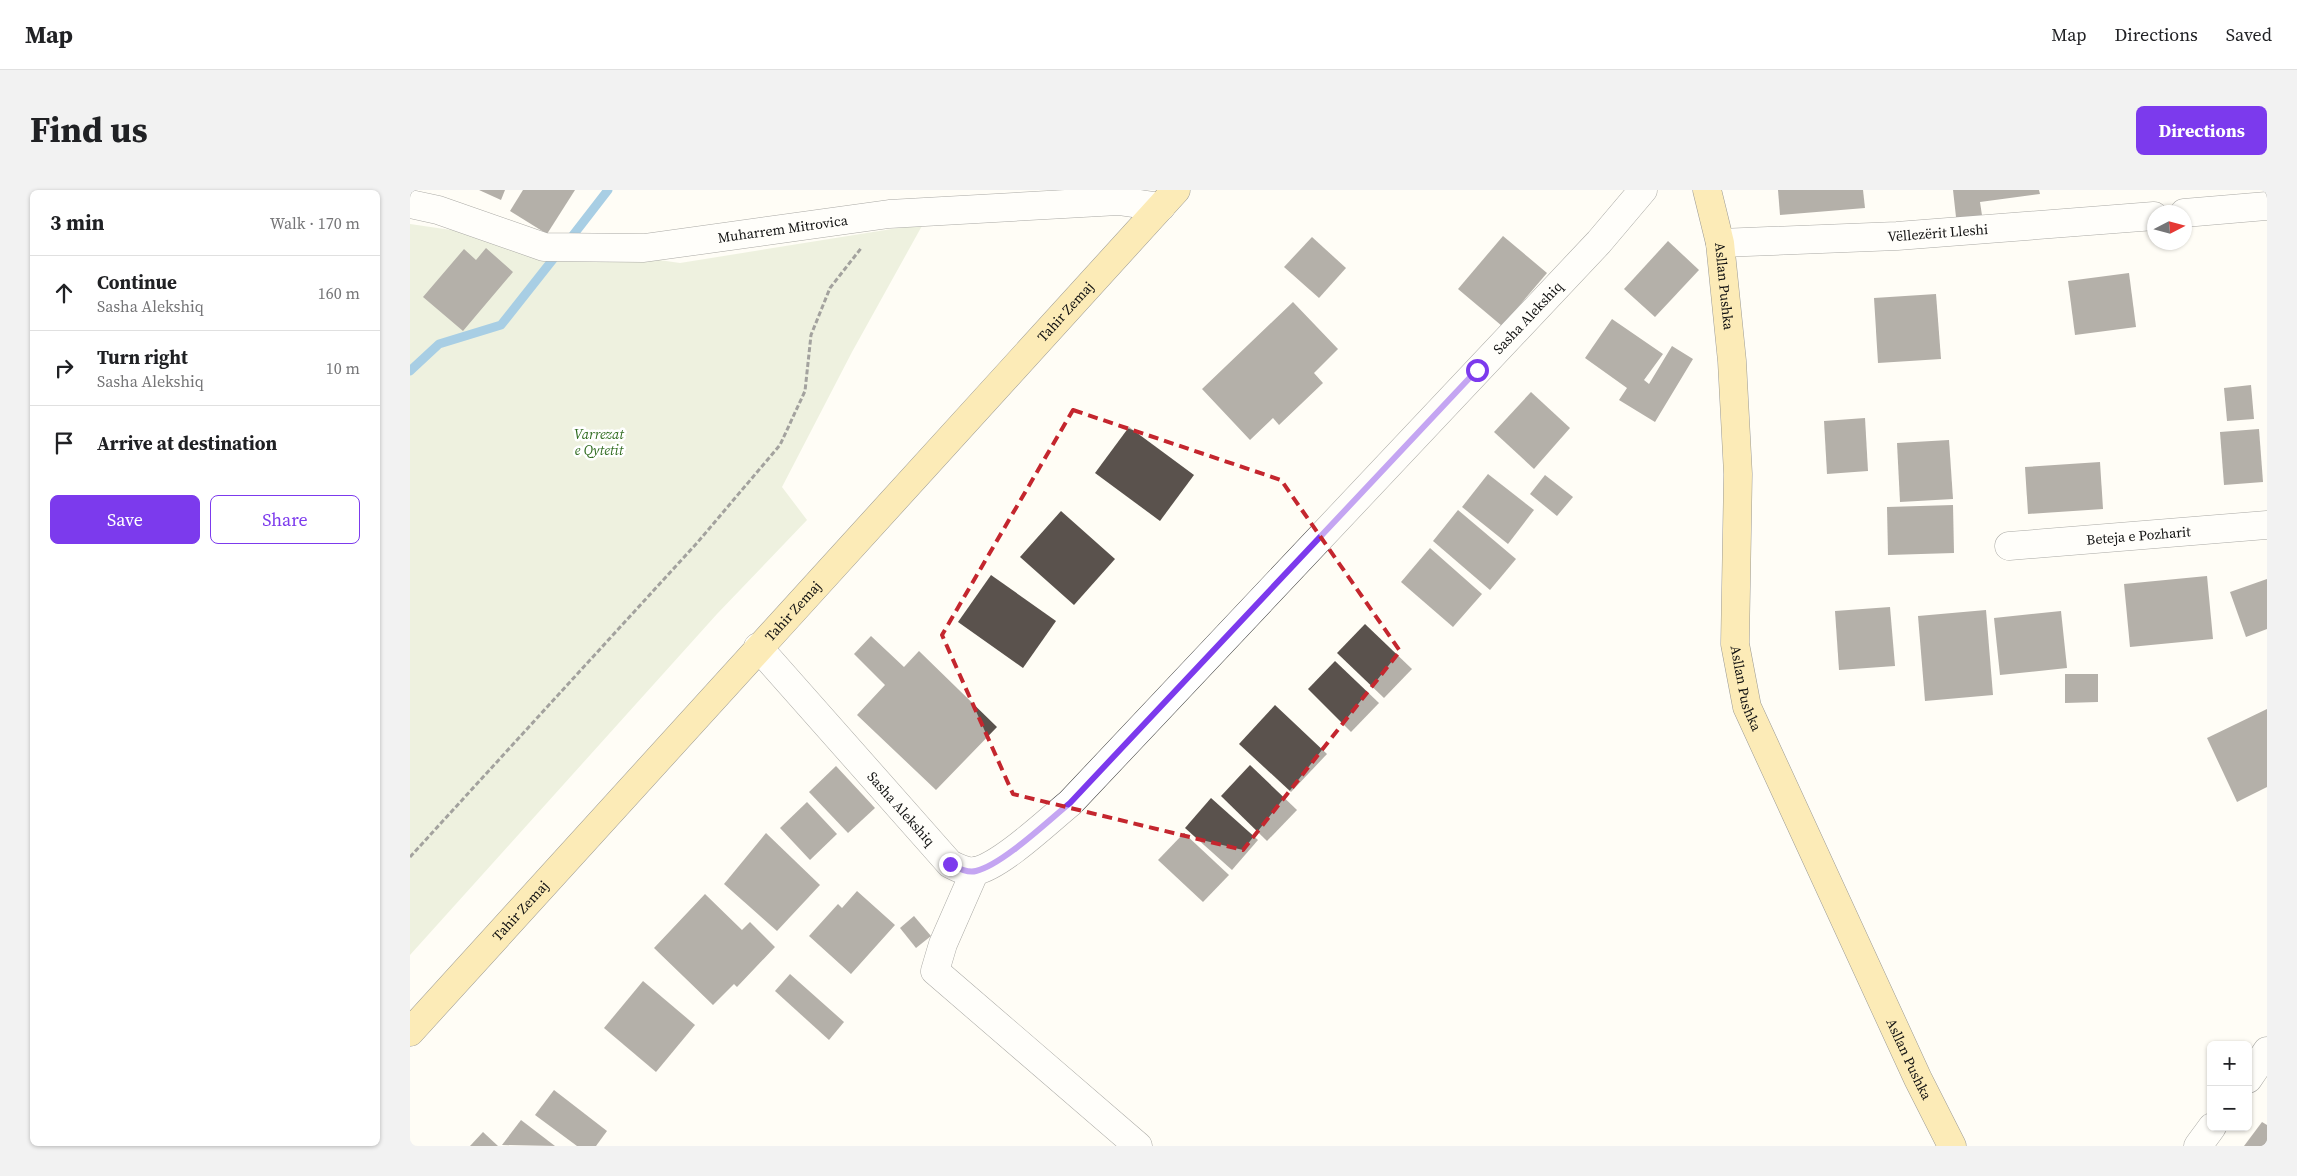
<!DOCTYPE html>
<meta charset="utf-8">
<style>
body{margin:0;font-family:"Source Serif 4",serif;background:#f2f2f2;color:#202124}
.controls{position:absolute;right:15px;bottom:15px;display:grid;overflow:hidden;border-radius:8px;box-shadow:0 1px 4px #0004}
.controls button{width:45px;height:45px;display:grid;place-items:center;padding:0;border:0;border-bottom:1px solid #e0e0e0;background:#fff;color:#202124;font:25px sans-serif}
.compass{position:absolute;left:1737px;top:15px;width:45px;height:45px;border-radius:50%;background:#fff;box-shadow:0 1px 4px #0004;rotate:84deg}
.stop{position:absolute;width:15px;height:15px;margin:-11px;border:4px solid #7c3aed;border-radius:50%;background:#fff}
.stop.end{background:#7c3aed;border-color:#fff;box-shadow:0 1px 5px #0008}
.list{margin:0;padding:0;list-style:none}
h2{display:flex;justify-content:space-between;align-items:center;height:65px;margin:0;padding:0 20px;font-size:21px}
h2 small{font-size:16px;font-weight:400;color:#757577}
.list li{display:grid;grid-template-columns:32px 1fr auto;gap:15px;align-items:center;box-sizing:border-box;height:75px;padding:0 20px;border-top:1px solid #e0e0e0}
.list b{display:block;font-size:19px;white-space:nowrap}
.list p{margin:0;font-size:16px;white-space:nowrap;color:#757577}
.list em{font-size:16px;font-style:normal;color:#757577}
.actions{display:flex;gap:10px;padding:15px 20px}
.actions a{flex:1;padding:11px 0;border:1px solid #7c3aed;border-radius:8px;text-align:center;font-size:18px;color:#7c3aed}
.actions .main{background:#7c3aed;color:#fff}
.icon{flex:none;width:28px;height:28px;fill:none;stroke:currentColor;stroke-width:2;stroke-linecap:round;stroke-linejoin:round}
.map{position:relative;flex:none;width:1857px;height:956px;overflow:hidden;border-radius:8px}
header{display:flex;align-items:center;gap:30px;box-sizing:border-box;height:70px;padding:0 25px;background:#fff;border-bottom:1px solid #e0e0e0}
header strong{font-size:24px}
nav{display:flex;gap:28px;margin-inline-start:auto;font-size:18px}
.intro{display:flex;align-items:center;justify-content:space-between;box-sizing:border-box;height:120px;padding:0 30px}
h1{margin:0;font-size:35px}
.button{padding:12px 22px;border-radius:8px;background:#7c3aed;color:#fff;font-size:18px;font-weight:700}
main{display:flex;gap:30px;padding:0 30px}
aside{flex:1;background:#fff;border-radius:8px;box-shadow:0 1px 4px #0004}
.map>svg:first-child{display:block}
</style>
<header>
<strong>Map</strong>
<nav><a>Map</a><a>Directions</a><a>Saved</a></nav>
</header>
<div class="intro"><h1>Find us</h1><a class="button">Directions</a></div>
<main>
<aside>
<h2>3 min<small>Walk · 170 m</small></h2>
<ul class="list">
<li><svg class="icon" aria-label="ahead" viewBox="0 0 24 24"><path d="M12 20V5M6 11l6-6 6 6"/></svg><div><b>Continue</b><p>Sasha Alekshiq</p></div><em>160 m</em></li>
<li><svg class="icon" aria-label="right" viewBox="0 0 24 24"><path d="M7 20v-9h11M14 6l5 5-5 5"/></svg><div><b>Turn right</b><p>Sasha Alekshiq</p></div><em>10 m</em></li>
<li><svg class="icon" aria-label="arrive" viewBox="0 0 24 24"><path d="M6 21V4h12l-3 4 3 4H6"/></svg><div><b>Arrive at destination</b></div></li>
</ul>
<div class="actions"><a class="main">Save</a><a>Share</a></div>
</aside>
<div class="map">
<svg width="1857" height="956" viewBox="0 0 1857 956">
<rect width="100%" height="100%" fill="#fffdf5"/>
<polygon fill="#d9e3c4" points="0,34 270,73 513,34 442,162 372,297 397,330 307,424 0,765"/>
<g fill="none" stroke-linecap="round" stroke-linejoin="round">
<g stroke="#3f96cf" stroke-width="9">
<polyline points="157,53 198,0"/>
<polyline points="0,181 29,154 91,135 148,63"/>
</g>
</g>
<g fill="#5a524d">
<polygon points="69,0 95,0 91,10"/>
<polygon points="113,0 165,0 137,44 100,21"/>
<polygon points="1368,0 1453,0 1455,18 1370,25"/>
<polygon points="1543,0 1629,0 1630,4 1570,12 1573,32 1547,36"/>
<polygon points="1093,46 1137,83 1092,136 1048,99"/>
<polygon points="902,47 936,78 909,108 874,77"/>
<polygon points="1258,51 1289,80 1245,127 1214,99"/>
<polygon points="76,58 103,82 53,141 13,107 54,59 66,70"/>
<polygon points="1719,83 1726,137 1665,145 1658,91"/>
<polygon points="1526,104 1531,169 1468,173 1464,108"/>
<polygon points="883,112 928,159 904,183 913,193 869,235 863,228 840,250 792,199"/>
<polygon points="1202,129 1253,164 1234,190 1239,194 1262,156 1283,169 1245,232 1209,210 1217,198 1175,168"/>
<polygon points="1841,195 1844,229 1817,231 1814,198"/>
<polygon points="1121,202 1160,238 1124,279 1084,242"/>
<polygon points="1455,228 1458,281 1417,284 1414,231"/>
<polygon points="719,237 784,285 750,331 685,283"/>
<polygon points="1849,239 1853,292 1814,295 1810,242"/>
<polygon points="1539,250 1543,309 1490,312 1487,253"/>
<polygon points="1690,272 1693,319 1618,324 1615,277"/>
<polygon points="1078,284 1124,320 1098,354 1052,317"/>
<polygon points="1135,285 1163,307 1147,326 1120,304"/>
<polygon points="1543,315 1544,363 1478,365 1477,317"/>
<polygon points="1048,320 1106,369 1080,400 1023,351"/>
<polygon points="651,321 705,369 664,415 610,367"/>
<polygon points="1020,358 1072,404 1043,437 991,392"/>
<polygon points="581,385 646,431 613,478 548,432"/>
<polygon points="1797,386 1803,449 1720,457 1714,394"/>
<polygon points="1857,389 1857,439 1836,447 1820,402"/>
<polygon points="1480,417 1485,476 1429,480 1425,421"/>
<polygon points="1576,420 1583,505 1515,511 1508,426"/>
<polygon points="1651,421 1657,478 1590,485 1584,428"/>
<polygon points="955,434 1002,479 974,508 927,463"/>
<polygon points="461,446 494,477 509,461 587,537 526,600 447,525 475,495 444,464"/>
<polygon points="925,471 969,513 941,542 898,499"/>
<polygon points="1655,484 1688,484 1688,512 1655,513"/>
<polygon points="865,515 917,564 881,602 829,554"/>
<polygon points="1857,519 1857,597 1827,612 1797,548"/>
<polygon points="840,575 887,620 857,651 811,606"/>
<polygon points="426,576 465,618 438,643 399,602"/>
<polygon points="801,608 848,650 822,680 775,638"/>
<polygon points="397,612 427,644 400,670 370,638"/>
<polygon points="356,643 410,695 367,741 314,694"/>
<polygon points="774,643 819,685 793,712 748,670"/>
<polygon points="447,701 485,735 441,784 399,746 428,714 432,718"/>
<polygon points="295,704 332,740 340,732 365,757 327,797 324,794 303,815 244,758"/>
<polygon points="504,726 521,746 506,758 490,738"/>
<polygon points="380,784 434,832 419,850 365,801"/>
<polygon points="233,791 285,835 246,882 194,838"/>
<polygon points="144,900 197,941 186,956 167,956 125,925"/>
<polygon points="111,930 145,956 92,955"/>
<polygon points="1852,932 1857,935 1857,956 1834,956"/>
<polygon points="73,942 88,956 60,956"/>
</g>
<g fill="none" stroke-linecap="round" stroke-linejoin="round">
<g stroke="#444" stroke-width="29">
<g id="minor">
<path id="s1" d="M0,14L28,20L134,57L234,58L479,24L708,11L751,17"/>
<polyline points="1774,23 1857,16"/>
<path id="s2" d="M1310,53L1487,46L1744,26"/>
<path id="s3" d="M1599,356L1857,335"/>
<path id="s4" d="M348,457L540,674C548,678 557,683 566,681C592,675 638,631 660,613L1189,52L1233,0"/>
<polyline points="565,681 533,754 525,781 728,956"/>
<polyline points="1838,889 1857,861"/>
<polyline points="1788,956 1802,937"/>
</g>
</g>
<g stroke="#222" stroke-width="29">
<g id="major">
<path id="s5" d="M1297,0L1310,53L1322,171L1328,284L1325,454L1337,517L1508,889L1542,956"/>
<path id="s6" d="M0,842L766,0"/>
</g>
</g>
<polyline stroke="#333" stroke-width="3" stroke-dasharray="5 2.5" stroke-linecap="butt" points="0,667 287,353 370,255 395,201 401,145 420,98 452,57"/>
<use href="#minor" stroke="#fff" stroke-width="28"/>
<use href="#major" stroke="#f9d66b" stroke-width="28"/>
</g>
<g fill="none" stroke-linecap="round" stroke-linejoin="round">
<path stroke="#7c3aed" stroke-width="6" d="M540,674C548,678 557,683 566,681C592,675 638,631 660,613L1067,180"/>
</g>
<path d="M0 0H1857V956H0ZM663,220L871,290L990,461L833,660L603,604L532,445Z" fill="#fffdf5" fill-opacity=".55" fill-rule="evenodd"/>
<path fill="none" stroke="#c4262e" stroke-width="4" stroke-dasharray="10 6" stroke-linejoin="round" d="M663,220L871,290L990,461L833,660L603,604L532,445Z"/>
<g text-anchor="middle" stroke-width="5" stroke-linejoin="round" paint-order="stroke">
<g font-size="14" fill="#111" stroke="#fff">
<text dy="5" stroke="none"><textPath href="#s1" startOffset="381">Muharrem Mitrovica</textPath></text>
<text dy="5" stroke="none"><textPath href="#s2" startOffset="218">Vëllezërit Lleshi</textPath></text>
<text dy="5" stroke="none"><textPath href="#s5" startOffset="98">Asllan Pushka</textPath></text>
<text dy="5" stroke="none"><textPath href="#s6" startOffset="974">Tahir Zemaj</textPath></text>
<text dy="5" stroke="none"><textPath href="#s4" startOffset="1101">Sasha Alekshiq</textPath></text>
<text dy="5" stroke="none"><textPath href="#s3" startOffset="130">Beteja e Pozharit</textPath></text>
<text dy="5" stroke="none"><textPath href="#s6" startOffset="569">Tahir Zemaj</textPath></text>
<text dy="5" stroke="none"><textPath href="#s5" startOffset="502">Asllan Pushka</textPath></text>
<text dy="5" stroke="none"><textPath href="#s4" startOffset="216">Sasha Alekshiq</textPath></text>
<text dy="5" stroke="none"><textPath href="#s6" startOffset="164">Tahir Zemaj</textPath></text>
<text dy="5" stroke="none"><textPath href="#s5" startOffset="908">Asllan Pushka</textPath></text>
</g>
<g font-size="14" font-style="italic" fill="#2f6b1f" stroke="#fff">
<text x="189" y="249">Varrezat<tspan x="189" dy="16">e Qytetit</tspan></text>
</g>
</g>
</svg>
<div class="controls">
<button>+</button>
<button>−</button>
</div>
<svg class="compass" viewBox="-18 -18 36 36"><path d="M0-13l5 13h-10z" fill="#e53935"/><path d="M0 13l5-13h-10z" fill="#757577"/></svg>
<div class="stop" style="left:1067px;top:180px"></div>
<div class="stop end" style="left:540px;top:674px"></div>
</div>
</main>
